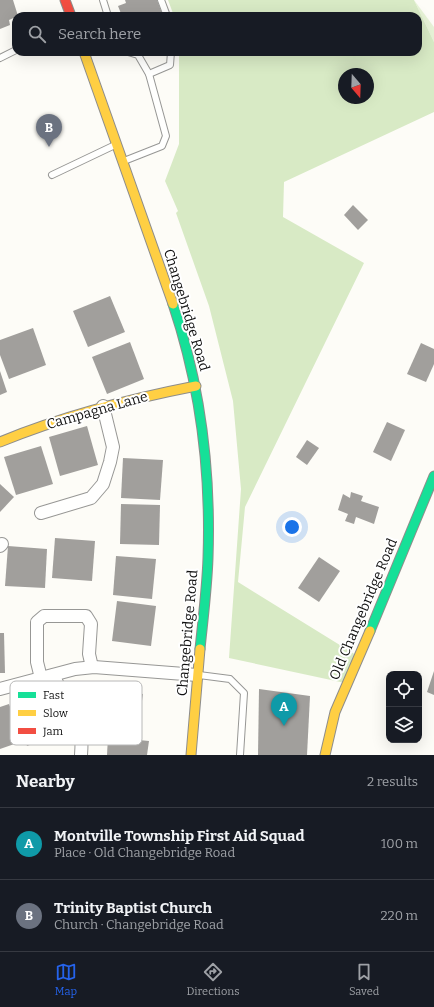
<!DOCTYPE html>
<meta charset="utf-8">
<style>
body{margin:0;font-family:Bitter,serif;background:#20242c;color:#f1f3f6}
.controls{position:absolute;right:12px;bottom:12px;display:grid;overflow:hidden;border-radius:8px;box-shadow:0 4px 16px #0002}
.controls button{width:36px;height:36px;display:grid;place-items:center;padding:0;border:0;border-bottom:1px solid #363941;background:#171b24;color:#f1f3f6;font:20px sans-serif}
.compass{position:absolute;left:338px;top:68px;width:36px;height:36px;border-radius:50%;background:#171b24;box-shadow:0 4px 16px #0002;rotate:161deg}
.you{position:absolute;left:292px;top:527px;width:14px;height:14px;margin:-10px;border:3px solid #fff;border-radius:50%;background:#1a73e8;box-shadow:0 0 0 6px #1a73e833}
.badge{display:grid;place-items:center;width:26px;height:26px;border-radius:50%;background:#2563eb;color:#fff;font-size:13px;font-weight:700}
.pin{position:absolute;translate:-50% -33px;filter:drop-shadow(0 1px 2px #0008)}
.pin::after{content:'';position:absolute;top:21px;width:14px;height:12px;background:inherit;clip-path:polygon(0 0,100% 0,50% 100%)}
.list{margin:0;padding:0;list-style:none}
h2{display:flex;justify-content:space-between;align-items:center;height:52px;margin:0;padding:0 16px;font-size:17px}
h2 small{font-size:13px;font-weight:400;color:#9ea1a6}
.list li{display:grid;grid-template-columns:26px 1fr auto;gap:12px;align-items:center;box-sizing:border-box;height:72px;padding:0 16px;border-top:1px solid #363941}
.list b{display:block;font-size:15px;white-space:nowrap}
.list p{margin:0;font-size:13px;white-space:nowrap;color:#9ea1a6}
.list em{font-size:13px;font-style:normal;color:#9ea1a6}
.icon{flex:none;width:22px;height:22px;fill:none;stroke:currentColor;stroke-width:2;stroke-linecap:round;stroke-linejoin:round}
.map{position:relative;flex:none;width:434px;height:755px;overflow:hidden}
.search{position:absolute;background:#171b24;box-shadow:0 4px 16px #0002;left:12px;right:12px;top:12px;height:44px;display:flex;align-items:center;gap:10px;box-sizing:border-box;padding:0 14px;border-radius:12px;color:#9ea1a6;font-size:15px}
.sheet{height:196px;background:#171b24}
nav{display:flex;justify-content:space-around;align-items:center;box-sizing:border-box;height:56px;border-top:1px solid #363941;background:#171b24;font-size:11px;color:#9ea1a6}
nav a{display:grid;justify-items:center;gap:2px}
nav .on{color:#2563eb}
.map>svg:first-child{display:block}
</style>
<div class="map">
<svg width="434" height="755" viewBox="0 0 434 755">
<rect width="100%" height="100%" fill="#fdfcf7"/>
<polygon fill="#e7f3d7" points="414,0 434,27 434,42"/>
<path fill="#d8eac5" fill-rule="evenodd" d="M168,0H414L434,42V112L284,182L283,217L364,263L245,507L238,582L356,655L345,683L229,658L241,489L233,401L209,306L176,213L178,211L165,181L179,144V52H418V16H174ZM344,74H368V98H344Z"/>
<g fill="#a19f9c">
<polygon points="0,0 13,0 18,16 9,20 10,25 0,29"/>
<polygon points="125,0 157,0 163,16 122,16 118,6 126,3"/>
<polygon points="353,205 368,220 358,230 344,215"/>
<polygon points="110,296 125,332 88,347 73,311"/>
<polygon points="33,328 46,365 9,379 0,355 0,340"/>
<polygon points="130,342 144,379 107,394 92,357"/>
<polygon points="421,343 434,349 434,364 426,382 407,374"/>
<polygon points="0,371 7,392 0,395"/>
<polygon points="387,422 405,430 391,461 373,452"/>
<polygon points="87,426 98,465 60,476 49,437"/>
<polygon points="307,440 319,448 307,465 296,457"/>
<polygon points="41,446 53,484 16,495 4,457"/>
<polygon points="123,458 163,460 160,500 121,498"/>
<polygon points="0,484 14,497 0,512"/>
<polygon points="351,492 363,496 361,501 379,507 374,524 356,517 354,524 345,521 348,514 338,510 343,494 350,498"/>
<polygon points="121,504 160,505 159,545 120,544"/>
<polygon points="55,538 95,541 92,581 52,578"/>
<polygon points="8,546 47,549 45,588 5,586"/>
<polygon points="116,556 156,559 152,599 113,595"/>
<polygon points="319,557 340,571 319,602 298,588"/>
<polygon points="117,601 156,606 151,646 112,641"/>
<polygon points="0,633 4,633 5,673 0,673"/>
<polygon points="434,671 434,695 427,692"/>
<polygon points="103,688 143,694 137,734 97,727"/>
<polygon points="259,689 310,696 307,755 258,755"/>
<polygon points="52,695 65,732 27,746 14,708"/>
<polygon points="9,704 23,741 0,749 0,707"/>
<polygon points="108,737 149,741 147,755 107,755"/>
</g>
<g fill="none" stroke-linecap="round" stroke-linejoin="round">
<g stroke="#979795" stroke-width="8">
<g id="lane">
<polyline points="103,0 108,16"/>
<polyline points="161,0 167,16"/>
<polyline points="0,58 16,50"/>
<polyline points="149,74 170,65 171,52"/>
<polyline points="124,161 162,146 166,136 149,74 138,55 128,52"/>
<polyline points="52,175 115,145"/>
<polyline points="199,675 230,679 244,693 240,755"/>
</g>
</g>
<g stroke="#979795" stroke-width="14">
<g id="street">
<polyline points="41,513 91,498 103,484 110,462 113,447 103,406"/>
<polyline points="0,546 2,544"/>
<path d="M54,675C60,694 67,694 76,709C82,719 82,743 81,755"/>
<polyline points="41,678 37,662 37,622 44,616 86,616 91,624 89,654 92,667"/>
<polyline points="0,689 75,669 94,667 197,675"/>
</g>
</g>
<g stroke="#8e8d8b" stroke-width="11">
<g id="fast">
<path d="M173,304C201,387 211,471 208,558C207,588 203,619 200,649"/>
<polyline points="370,631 434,476"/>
</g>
</g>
<g stroke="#8e8d8b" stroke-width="11">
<g id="slow">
<polyline points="84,52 173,304"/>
<path d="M0,442C63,416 129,399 196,386"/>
<polyline points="191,755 200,649"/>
<polyline points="325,755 335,712 370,631"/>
</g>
</g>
<g stroke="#8e8d8b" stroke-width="11">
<polyline id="jam" points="65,0 71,16"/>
</g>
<use href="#lane" stroke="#fffffe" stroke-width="6"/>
<use href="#street" stroke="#fffffe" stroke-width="12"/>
<use href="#fast" stroke="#16e098" stroke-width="9"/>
<use href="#slow" stroke="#ffcf43" stroke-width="9"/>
<use href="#jam" stroke="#f24e42" stroke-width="9"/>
</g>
<g text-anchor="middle" stroke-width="4" stroke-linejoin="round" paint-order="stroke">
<g font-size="14" fill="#111" stroke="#fff">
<text transform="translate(187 310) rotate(73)" y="5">Changebridge Road</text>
<text transform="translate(97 410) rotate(-16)" y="5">Campagna Lane</text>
<text transform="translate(363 609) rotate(-67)" y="5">Old Changebridge Road</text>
<text transform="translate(187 633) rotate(-85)" y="5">Changebridge Road</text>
</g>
</g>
<rect x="10" y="681" width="132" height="64" rx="6" fill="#fff" stroke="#b8b8b8" stroke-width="1"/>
<rect x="18" y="692" width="18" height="6" fill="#16e098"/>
<rect x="18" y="710" width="18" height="6" fill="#ffcf43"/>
<rect x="18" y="728" width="18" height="6" fill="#f24e42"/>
<g font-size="11" fill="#111">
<text x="43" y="699">Fast</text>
<text x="43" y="717">Slow</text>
<text x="43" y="735">Jam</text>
</g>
</svg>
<div class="controls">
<button><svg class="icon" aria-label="locate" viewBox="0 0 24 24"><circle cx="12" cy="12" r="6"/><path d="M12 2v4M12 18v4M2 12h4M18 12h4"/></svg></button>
<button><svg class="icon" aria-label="layers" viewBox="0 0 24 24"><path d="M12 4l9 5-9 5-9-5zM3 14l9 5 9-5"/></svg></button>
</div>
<svg class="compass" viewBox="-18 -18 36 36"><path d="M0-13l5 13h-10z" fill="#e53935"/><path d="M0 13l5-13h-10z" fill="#9ea1a6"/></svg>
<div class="you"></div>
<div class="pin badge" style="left:284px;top:726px;background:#0f9aa8">A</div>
<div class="pin badge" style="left:49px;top:147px;background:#6b7280">B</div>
<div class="search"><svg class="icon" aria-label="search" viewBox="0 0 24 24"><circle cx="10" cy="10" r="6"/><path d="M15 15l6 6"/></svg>Search here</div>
</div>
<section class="sheet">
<h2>Nearby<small>2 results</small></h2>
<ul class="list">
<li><span class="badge" style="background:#0f9aa8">A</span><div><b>Montville Township First Aid Squad</b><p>Place · Old Changebridge Road</p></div><em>100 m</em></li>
<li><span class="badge" style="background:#6b7280">B</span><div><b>Trinity Baptist Church</b><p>Church · Changebridge Road</p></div><em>220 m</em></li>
</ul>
</section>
<nav>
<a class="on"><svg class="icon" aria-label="map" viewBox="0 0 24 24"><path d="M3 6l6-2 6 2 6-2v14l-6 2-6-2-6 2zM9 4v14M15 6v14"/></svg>Map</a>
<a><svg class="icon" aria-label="directions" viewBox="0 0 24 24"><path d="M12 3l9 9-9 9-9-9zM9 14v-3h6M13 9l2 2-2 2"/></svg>Directions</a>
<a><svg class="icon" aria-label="saved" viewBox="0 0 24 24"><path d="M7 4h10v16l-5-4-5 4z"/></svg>Saved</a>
</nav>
